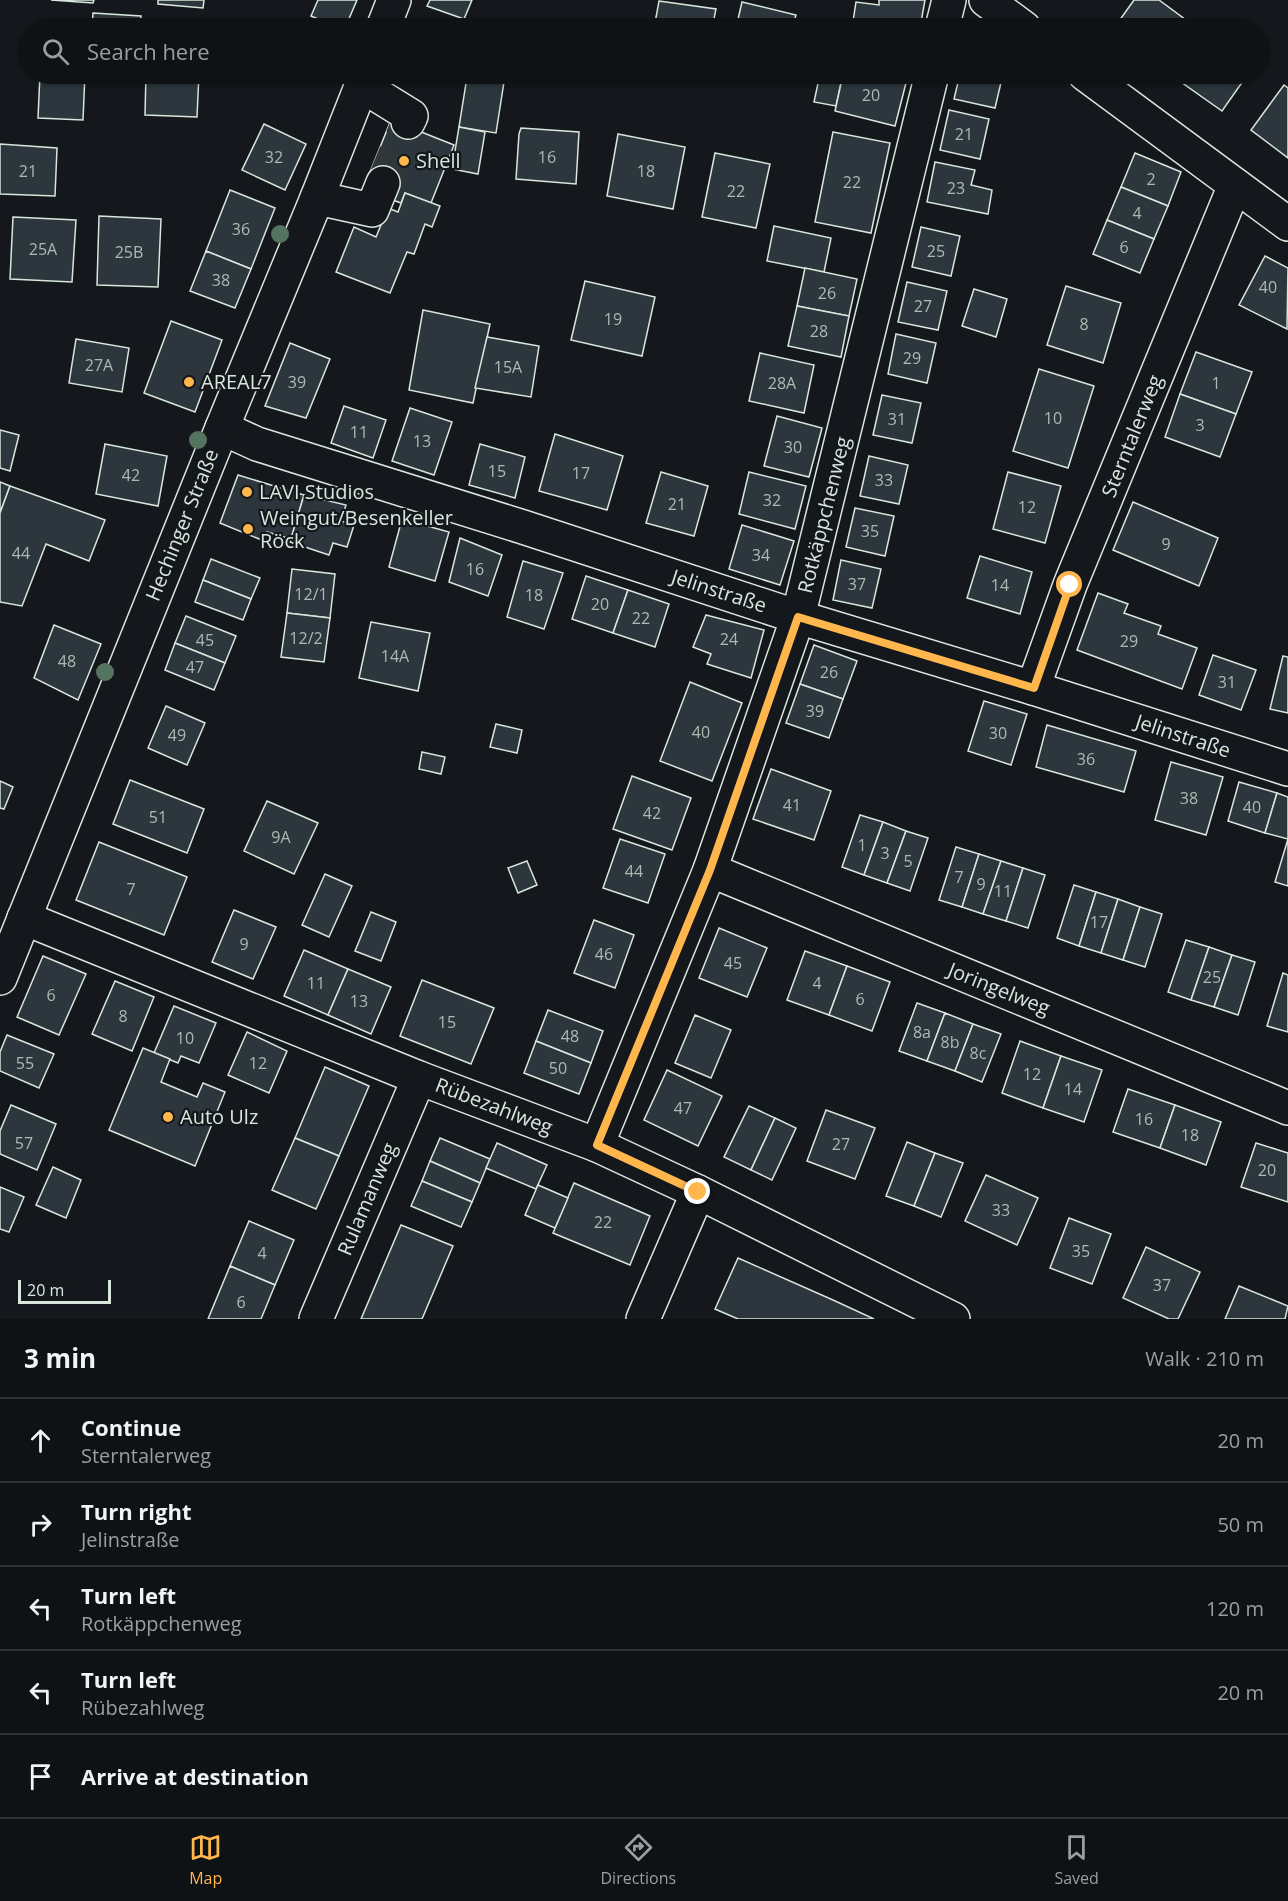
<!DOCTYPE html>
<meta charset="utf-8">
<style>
body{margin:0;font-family:"Open Sans",sans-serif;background:#1d2022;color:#f1f3f6}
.scale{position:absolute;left:18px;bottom:15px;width:93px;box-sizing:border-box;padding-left:6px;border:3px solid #d8e6dc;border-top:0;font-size:16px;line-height:21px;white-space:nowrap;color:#d8e6dc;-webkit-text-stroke:4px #14181c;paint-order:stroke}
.stop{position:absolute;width:18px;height:18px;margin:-14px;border:4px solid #ffb74d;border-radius:50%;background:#fff}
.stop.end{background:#ffb74d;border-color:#fff;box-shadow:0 2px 6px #0008}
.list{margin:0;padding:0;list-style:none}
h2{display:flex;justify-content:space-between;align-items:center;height:78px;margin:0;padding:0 24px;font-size:26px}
h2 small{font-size:20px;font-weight:400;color:#9b9ea0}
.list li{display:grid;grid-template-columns:39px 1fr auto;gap:18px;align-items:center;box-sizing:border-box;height:84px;padding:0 24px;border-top:2px solid #2f3234}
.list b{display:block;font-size:22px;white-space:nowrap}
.list p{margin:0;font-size:20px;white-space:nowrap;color:#9b9ea0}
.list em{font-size:20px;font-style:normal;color:#9b9ea0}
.icon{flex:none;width:33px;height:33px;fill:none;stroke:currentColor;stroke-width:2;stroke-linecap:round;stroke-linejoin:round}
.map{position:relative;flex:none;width:1288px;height:1319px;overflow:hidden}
.search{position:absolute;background:#0f1215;box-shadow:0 2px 4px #0004;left:18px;right:18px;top:18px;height:66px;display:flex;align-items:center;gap:15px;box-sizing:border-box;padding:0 21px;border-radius:33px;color:#9b9ea0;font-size:22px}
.sheet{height:498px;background:#0f1215}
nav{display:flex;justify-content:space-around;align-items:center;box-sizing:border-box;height:84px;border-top:2px solid #2f3234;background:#0f1215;font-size:16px;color:#9b9ea0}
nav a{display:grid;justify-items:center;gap:3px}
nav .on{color:#ffb74d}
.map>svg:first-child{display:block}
</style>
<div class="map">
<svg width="1288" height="1319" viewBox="0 0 1288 1319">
<rect width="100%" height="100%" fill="#14181c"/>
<g fill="#2c363c" stroke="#d8e6dc" stroke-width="1.5">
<polygon points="51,0 94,0 93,3"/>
<polygon points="158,0 204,0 203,8 158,4"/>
<polygon points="318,0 357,0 345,28 340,28 311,16"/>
<polygon points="430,0 472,0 464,19 427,6"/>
<polygon points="879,0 925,0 920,28 852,28 856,2 879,5"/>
<polygon points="1134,0 1159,0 1186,20 1180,28 1114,28"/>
<polygon points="659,1 716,9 712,28 654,28"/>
<polygon points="742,2 796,15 792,28 736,28"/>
<polygon points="93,13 141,16 140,28 92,28"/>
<polygon points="40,74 85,74 83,120 38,118"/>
<polygon points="95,74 137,74 137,76"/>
<polygon points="146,74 199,74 197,117 145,115"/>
<polygon points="260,74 301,74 300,82 259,77"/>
<polygon points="468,74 505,74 504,82 467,77"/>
<polygon points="820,74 843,74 836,106 814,102"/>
<polygon points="862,74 885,74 907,79 895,126 835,111 842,79 859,83"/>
<polygon points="960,74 1003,74 995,108 954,99"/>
<polygon points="1187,74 1248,74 1222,111 1181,82"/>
<polygon points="467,77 504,82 496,133 459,127"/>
<polygon points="1284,85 1288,88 1288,158 1251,130"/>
<polygon points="949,110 989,119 980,159 940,150"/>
<polygon points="391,120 454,145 431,203 405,193 401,203 390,199 397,183 370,172"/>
<polygon points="264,124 306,144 285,190 242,170"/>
<polygon points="459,127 485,132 478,174 452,169"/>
<polygon points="521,128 579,132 576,184 516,179 519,134"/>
<polygon points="833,132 890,143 871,233 815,222"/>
<polygon points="618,134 685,147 673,209 607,196"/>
<polygon points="0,144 57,148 55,196 0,194"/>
<polygon points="715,153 770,164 756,228 702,217"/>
<polygon points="1135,153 1181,172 1168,206 1121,187"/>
<polygon points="935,162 975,170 971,185 992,190 988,214 927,202"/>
<polygon points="1121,187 1168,206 1154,239 1107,220"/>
<polygon points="230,190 275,208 251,269 206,251"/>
<polygon points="405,193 440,206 432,227 425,224 414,254 407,252 390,293 336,272 354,227 376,237 388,208 398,212"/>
<polygon points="99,216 161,219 158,287 97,285"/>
<polygon points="13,217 76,220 72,282 10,279"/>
<polygon points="1107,220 1154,239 1140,273 1093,254"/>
<polygon points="774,226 831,238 824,272 767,261"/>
<polygon points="921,227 960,236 951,276 912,267"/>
<polygon points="206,251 251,269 235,308 190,291"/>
<polygon points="1265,256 1288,268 1287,329 1239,305"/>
<polygon points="805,268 857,279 849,316 797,306"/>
<polygon points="585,281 655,297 642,356 571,340"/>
<polygon points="907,282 947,291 938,330 898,322"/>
<polygon points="1066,286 1121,303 1103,363 1047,345"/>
<polygon points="974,289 1007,299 996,337 962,326"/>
<polygon points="797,306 849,316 841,357 788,346"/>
<polygon points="423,310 490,324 473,403 409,390"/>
<polygon points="171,321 222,340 195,412 144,393"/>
<polygon points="896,334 936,343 927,383 888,374"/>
<polygon points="487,337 539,346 531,397 475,388"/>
<polygon points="76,339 129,348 122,392 69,383"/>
<polygon points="290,343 330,359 306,418 265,406"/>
<polygon points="1196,352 1252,372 1236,414 1180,394"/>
<polygon points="760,353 814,365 804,413 749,401"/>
<polygon points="1039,369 1094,386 1068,468 1013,451"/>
<polygon points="1180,394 1236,414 1220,457 1165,437"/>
<polygon points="882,395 921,403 912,443 873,435"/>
<polygon points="344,406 386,420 373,458 331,443"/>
<polygon points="410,408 452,422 434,475 392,461"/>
<polygon points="777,416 822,428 809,477 764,466"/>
<polygon points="0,430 19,435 10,471 0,468"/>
<polygon points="555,434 623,456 607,510 539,491"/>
<polygon points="105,444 167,456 158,506 96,494"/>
<polygon points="480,444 525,457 515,498 469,485"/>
<polygon points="869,456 908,465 899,504 860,496"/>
<polygon points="661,472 708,486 694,536 646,523"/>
<polygon points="749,472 806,486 795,529 739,514"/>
<polygon points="1008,472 1061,486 1045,543 993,529"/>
<polygon points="238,475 304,495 291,539 267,532 264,541 220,523"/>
<polygon points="0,482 10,486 0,513"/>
<polygon points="10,486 105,520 89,561 46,544 22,606 0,602 0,513"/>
<polygon points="304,495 346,505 341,521 354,525 347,547 333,543 329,555 290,542"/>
<polygon points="1133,502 1218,538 1199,586 1113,550"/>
<polygon points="855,508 894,516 885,556 846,547"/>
<polygon points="402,519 449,532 435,581 389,567"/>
<polygon points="742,525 794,541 780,585 729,569"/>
<polygon points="460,538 502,555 488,596 449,582"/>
<polygon points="980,556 1032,572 1020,614 967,598"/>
<polygon points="211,559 260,578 251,599 203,580"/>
<polygon points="841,560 881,569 872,608 833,600"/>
<polygon points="523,561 563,573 544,629 507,617"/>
<polygon points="292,569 335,574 330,618 287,613"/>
<polygon points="586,576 628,590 613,633 572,619"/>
<polygon points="203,580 251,599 243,620 195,602"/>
<polygon points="628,590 669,604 655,647 613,633"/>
<polygon points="1098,593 1128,604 1124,613 1161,626 1158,634 1197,648 1182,689 1077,650"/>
<polygon points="287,613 330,618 324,662 281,657"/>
<polygon points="706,615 764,630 751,678 707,664 711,654 693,647"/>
<polygon points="186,616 236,636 225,663 175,643"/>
<polygon points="371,622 430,633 418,691 359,678"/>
<polygon points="54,625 101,644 78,700 34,678"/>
<polygon points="175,643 225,663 214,690 165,670"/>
<polygon points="814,645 857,661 843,699 800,684"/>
<polygon points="1213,655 1256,670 1241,710 1199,695"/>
<polygon points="1283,656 1288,657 1288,713 1270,709"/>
<polygon points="690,682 742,703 712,781 660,761"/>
<polygon points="800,684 843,699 829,738 786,723"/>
<polygon points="984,701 1027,714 1011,765 968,751"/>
<polygon points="166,706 205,723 187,765 148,748"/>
<polygon points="496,724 522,730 517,753 490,747"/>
<polygon points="1047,725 1136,751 1124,792 1036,767"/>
<polygon points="422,752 445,757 441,774 419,769"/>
<polygon points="1171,762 1223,777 1206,835 1155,820"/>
<polygon points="771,769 831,791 814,840 753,819"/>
<polygon points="632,776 691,798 672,850 613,829"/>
<polygon points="130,780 204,809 187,853 113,824"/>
<polygon points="0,781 13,787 4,809 0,808"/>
<polygon points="1239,782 1277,793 1265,833 1228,821"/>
<polygon points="1277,793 1288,797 1288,839 1265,833"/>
<polygon points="267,801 318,823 294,874 244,851"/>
<polygon points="860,815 883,822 864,875 842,867"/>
<polygon points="883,822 906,831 887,883 864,875"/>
<polygon points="906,831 928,838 910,891 887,883"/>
<polygon points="620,839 665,854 648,903 603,888"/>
<polygon points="1288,839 1288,886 1275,882"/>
<polygon points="99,842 187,877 164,935 76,900"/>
<polygon points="956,847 979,854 962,907 939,900"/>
<polygon points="979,854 1001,861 983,914 962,907"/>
<polygon points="527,861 537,885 518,893 508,868"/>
<polygon points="1001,861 1023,868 1006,921 983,914"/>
<polygon points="1023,868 1045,875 1028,928 1006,921"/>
<polygon points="325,874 352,886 329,937 302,925"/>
<polygon points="1074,885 1096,892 1079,946 1057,938"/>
<polygon points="1096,892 1118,899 1101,953 1079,946"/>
<polygon points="1118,899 1140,907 1123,960 1101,953"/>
<polygon points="1140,907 1162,914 1145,967 1123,960"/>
<polygon points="234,910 276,927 253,979 212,962"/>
<polygon points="371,912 396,922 381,961 355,951"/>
<polygon points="594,920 634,935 615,988 574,973"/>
<polygon points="719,928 767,948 747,997 699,978"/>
<polygon points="1186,940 1209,947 1191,1000 1168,992"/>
<polygon points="1209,947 1232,955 1214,1007 1191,1000"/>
<polygon points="304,950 348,969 328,1015 284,996"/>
<polygon points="805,951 847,966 829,1015 787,1000"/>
<polygon points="1232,955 1255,962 1238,1015 1214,1007"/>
<polygon points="43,956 86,974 59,1035 17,1017"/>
<polygon points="847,966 890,982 872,1031 829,1015"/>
<polygon points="348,969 391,987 371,1034 328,1015"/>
<polygon points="1283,973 1288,975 1288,1032 1267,1026"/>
<polygon points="422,980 494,1008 471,1064 400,1036"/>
<polygon points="115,981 154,997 132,1051 92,1034"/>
<polygon points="917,1003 945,1013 927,1061 899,1051"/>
<polygon points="174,1006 216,1023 199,1063 181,1056 178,1063 154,1053"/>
<polygon points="548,1010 603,1031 591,1063 536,1041"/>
<polygon points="945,1013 973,1024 955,1071 927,1061"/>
<polygon points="695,1015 731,1030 711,1078 675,1063"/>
<polygon points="973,1024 1001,1034 982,1082 955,1071"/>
<polygon points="247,1032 287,1051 269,1093 228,1075"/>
<polygon points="7,1035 54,1054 39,1088 0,1071 0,1052"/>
<polygon points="536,1041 591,1063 579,1094 524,1073"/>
<polygon points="1020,1041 1061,1056 1043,1108 1002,1093"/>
<polygon points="143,1048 170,1059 161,1082 197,1097 203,1083 225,1092 195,1166 109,1130"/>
<polygon points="1061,1056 1102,1070 1084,1122 1043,1108"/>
<polygon points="325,1067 369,1086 339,1156 295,1138"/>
<polygon points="667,1070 722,1096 698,1146 644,1120"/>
<polygon points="1128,1089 1175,1105 1160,1148 1113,1132"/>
<polygon points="11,1105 56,1124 37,1170 0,1154 0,1131"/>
<polygon points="1175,1105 1221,1122 1206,1165 1160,1148"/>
<polygon points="749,1106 775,1118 751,1170 724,1157"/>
<polygon points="826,1110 875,1128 855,1179 807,1161"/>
<polygon points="775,1118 796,1128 772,1180 751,1170"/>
<polygon points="295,1138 339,1156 316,1209 272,1190"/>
<polygon points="440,1138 490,1159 480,1183 430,1161"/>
<polygon points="907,1142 935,1153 914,1206 886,1196"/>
<polygon points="497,1143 547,1165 536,1189 486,1168"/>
<polygon points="1256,1143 1288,1153 1288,1202 1241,1187"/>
<polygon points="935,1153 963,1163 941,1217 914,1206"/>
<polygon points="430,1161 480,1183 472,1202 422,1181"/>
<polygon points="53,1167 81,1180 66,1218 36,1205"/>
<polygon points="986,1175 1038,1198 1017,1245 965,1221"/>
<polygon points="422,1181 472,1202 461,1227 411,1206"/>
<polygon points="574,1183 650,1216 630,1265 553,1233"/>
<polygon points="538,1185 568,1198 555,1228 525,1215"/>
<polygon points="0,1187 24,1197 9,1232 0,1229"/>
<polygon points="1069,1218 1111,1234 1092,1284 1050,1268"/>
<polygon points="249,1221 294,1240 275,1285 230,1266"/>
<polygon points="401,1225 453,1246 422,1319 361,1319"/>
<polygon points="1146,1247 1200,1272 1178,1319 1169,1319 1123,1298"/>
<polygon points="738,1258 833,1300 874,1319 738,1319 715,1309"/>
<polygon points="230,1266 275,1285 261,1319 208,1319"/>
<polygon points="1239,1286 1288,1306 1285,1319 1225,1319"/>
</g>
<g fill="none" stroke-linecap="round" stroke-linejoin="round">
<polyline stroke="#313739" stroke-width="33" stroke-dasharray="33 16" stroke-linecap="butt" points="383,183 408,122"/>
<g stroke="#d8e6dc" stroke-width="36">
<g id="minor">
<polyline points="986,0 1024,28"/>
<polyline points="942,28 949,0"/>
<polyline points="1085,74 1288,224"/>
<polyline points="361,85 411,116 408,122"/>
<polyline points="317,198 372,210 383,183"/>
<polyline points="222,428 257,444 523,527 798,617 1033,688 1288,769"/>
<polyline points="1033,688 1070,585 1235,185"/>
<polyline points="710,870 1288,1108"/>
<polyline points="24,918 419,1078 597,1145 698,1192 953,1319"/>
<polyline points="597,1145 710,870 798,617 932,74"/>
<polyline points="316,1319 419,1078"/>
<polyline points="643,1319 698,1192"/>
</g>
</g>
<g stroke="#d8e6dc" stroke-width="36">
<g id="major">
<polyline points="383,28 394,0"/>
<polyline points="0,978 222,428 317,198 366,74"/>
</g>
</g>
<use href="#minor" stroke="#14181c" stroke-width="33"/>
<use href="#major" stroke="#14181c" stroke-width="33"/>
</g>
<g fill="#55745f">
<circle cx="280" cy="234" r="9"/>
<circle cx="198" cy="440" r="9"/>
<circle cx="105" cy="672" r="9"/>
</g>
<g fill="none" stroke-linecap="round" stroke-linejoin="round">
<polyline stroke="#ffb74d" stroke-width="8" points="698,1192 597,1145 710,870 798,617 1034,688 1070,585"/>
</g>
<g fill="#ffb74d" stroke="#14181c" stroke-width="2">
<circle cx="404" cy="161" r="6"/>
<circle cx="189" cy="382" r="6"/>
<circle cx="247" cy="492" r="6"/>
<circle cx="248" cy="529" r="6"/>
<circle cx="168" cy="1117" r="6"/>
</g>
<g text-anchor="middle" stroke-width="4.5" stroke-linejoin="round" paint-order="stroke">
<g font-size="16" fill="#adbab4">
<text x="871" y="101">20</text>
<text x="964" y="140">21</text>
<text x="274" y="163">32</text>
<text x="547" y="163">16</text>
<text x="28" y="177">21</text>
<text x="646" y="177">18</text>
<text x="1151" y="185">2</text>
<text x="852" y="188">22</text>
<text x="956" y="194">23</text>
<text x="736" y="197">22</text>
<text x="1137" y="219">4</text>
<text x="241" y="235">36</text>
<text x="1124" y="253">6</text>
<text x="43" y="255">25A</text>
<text x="936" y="257">25</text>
<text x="129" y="258">25B</text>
<text x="221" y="286">38</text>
<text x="1268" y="293">40</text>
<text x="827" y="299">26</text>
<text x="923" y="312">27</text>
<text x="613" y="325">19</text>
<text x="1084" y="330">8</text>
<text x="819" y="337">28</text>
<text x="912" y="364">29</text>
<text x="99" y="371">27A</text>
<text x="508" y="373">15A</text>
<text x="297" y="388">39</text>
<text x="782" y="389">28A</text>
<text x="1216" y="389">1</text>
<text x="1053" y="424">10</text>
<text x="897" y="425">31</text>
<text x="1200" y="431">3</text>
<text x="359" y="438">11</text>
<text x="422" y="447">13</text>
<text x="793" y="453">30</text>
<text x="497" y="477">15</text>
<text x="581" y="479">17</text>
<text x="131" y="481">42</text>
<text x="884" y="486">33</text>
<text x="772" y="506">32</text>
<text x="677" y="510">21</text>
<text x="1027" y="513">12</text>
<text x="870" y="537">35</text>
<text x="1166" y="550">9</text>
<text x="21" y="559">44</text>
<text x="761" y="561">34</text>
<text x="475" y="575">16</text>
<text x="857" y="590">37</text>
<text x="1000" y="591">14</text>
<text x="311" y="600">12/1</text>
<text x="534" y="601">18</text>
<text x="600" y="610">20</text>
<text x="641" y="624">22</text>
<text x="306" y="644">12/2</text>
<text x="729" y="645">24</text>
<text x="205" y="646">45</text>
<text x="1129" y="647">29</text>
<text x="395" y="662">14A</text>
<text x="67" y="667">48</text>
<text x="195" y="673">47</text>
<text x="829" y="678">26</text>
<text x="1227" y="688">31</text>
<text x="815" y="717">39</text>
<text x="701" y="738">40</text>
<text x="998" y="739">30</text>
<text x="177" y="741">49</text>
<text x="1086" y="765">36</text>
<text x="1189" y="804">38</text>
<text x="792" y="811">41</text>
<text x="1252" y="813">40</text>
<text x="652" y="819">42</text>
<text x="158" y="823">51</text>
<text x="281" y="843">9A</text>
<text x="862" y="851">1</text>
<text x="885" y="859">3</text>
<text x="908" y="867">5</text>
<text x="634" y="877">44</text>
<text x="959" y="883">7</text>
<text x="981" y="890">9</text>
<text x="131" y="895">7</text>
<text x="1003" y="897">11</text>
<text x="1099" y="928">17</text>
<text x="244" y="950">9</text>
<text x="604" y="960">46</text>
<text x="733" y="969">45</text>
<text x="1212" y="983">25</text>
<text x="316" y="989">11</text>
<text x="817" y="989">4</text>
<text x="51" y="1001">6</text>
<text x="860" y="1005">6</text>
<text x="359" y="1007">13</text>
<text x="123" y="1022">8</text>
<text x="447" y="1028">15</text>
<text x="922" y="1038">8a</text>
<text x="570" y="1042">48</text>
<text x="185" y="1044">10</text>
<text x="950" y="1048">8b</text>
<text x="978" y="1059">8c</text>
<text x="25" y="1069">55</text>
<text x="258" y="1069">12</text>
<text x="558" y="1074">50</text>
<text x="1032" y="1080">12</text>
<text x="1073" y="1095">14</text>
<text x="683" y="1114">47</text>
<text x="1144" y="1125">16</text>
<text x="1190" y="1141">18</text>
<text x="24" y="1149">57</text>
<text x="841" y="1150">27</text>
<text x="1267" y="1176">20</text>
<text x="1001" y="1216">33</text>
<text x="603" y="1228">22</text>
<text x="1081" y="1257">35</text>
<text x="262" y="1259">4</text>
<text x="1162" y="1291">37</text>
<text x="241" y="1308">6</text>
</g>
<g font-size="20" fill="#d8e6dc" stroke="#14181c" text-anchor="start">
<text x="416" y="168">Shell</text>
<text x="201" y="389">AREAL7</text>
<text x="259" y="499">LAVI Studios</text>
<text x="260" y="525">Weingut/Besenkeller<tspan x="260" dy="23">Röck</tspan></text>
<text x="180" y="1124">Auto Ulz</text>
</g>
<g font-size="20" fill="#d8e6dc" stroke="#14181c">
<text transform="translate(1132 436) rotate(-68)" y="7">Sterntalerweg</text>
<text transform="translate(824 515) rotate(-76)" y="7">Rotkäppchenweg</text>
<text transform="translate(182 525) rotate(-68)" y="7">Hechinger Straße</text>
<text transform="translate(719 591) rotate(18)" y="7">Jelinstraße</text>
<text transform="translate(1183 736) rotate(18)" y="7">Jelinstraße</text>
<text transform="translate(999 989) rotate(22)" y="7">Joringelweg</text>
<text transform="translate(494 1106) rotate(21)" y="7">Rübezahlweg</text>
<text transform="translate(367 1199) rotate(-67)" y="7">Rulamanweg</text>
</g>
</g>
</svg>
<div class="scale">20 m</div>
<div class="stop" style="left:1070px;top:585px"></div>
<div class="stop end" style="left:698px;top:1192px"></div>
<div class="search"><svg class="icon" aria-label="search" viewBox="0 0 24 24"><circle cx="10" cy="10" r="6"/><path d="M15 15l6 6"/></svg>Search here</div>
</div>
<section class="sheet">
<h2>3 min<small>Walk · 210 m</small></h2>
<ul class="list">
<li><svg class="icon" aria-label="ahead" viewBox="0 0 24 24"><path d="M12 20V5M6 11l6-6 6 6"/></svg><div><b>Continue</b><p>Sterntalerweg</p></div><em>20 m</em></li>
<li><svg class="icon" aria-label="right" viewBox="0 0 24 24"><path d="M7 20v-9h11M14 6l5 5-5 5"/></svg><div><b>Turn right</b><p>Jelinstraße</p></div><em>50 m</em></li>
<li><svg class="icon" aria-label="left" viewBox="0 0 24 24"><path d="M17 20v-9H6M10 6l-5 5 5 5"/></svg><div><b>Turn left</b><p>Rotkäppchenweg</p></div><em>120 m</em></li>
<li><svg class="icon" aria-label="left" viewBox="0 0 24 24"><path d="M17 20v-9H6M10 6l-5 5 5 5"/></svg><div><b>Turn left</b><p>Rübezahlweg</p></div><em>20 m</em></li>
<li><svg class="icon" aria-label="arrive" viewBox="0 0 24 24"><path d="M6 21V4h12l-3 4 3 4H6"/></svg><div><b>Arrive at destination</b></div></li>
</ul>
</section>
<nav>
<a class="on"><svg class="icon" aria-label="map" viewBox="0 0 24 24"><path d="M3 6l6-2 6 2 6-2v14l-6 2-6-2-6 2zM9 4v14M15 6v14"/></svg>Map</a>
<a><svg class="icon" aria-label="directions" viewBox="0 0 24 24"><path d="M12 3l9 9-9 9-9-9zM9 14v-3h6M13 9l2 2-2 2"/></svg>Directions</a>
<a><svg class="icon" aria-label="saved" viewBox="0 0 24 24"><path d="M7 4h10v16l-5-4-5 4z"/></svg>Saved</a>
</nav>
